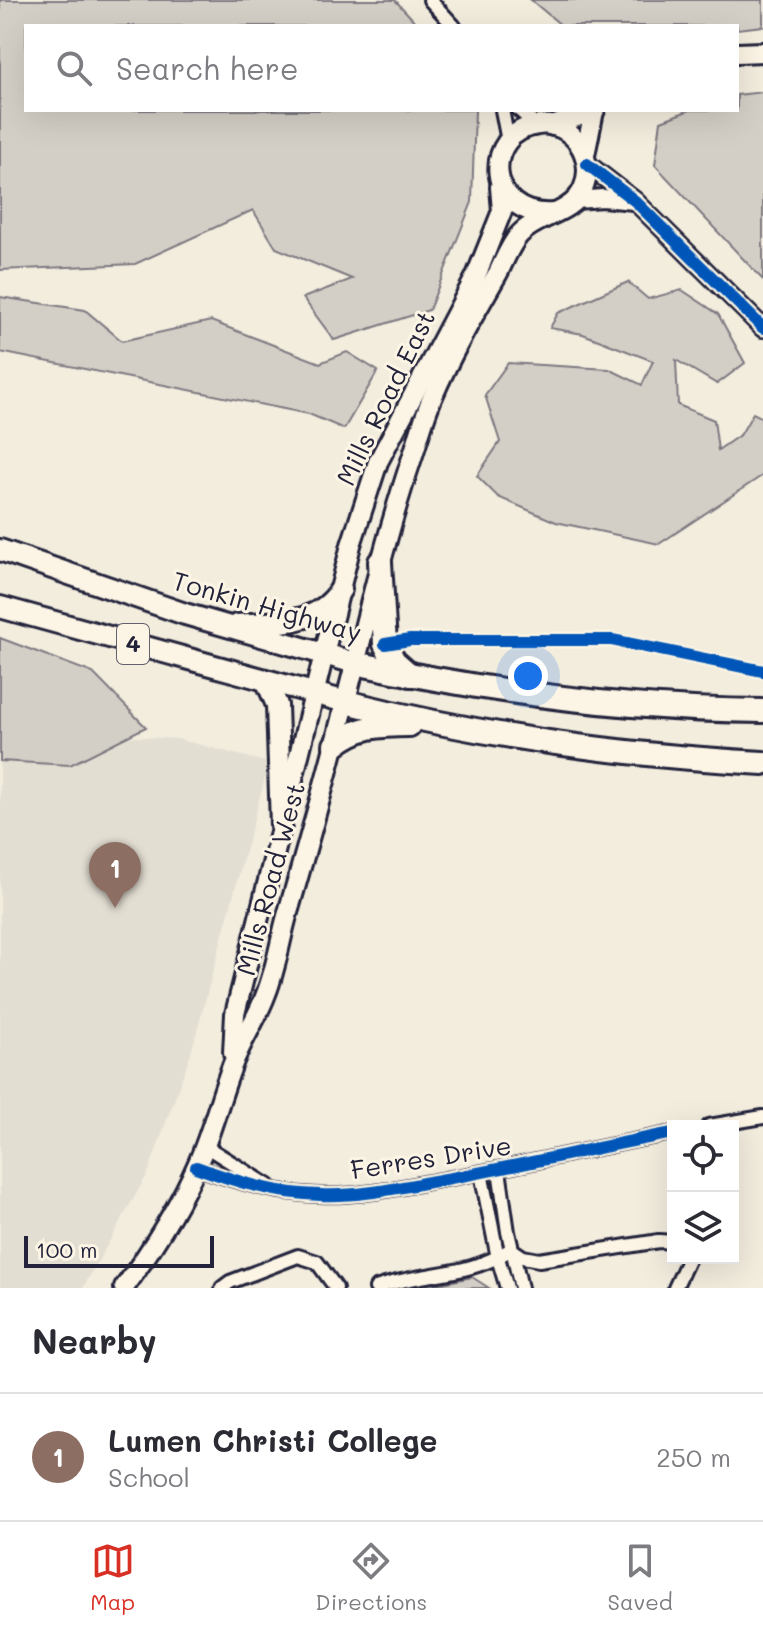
<!DOCTYPE html>
<style>
body{margin:0;font-family:Mali,sans-serif;background:#f7f7f7;color:#2b2b33}
.controls{position:absolute;right:24px;bottom:24px;display:grid;overflow:hidden;border-radius:0px;box-shadow:0 8px 32px #0002}
.controls button{width:72px;height:72px;display:grid;place-items:center;padding:0;border:0;border-bottom:2px solid #e1e1e2;background:#fff;color:#2b2b33;font:40px sans-serif}
.scale{position:absolute;left:24px;bottom:20px;width:190px;box-sizing:border-box;padding-left:8px;border:4px solid #22223b;border-top:0;font-size:22px;line-height:28px;white-space:nowrap;color:#22223b;-webkit-text-stroke:6px #fcf5e5;paint-order:stroke}
.you{position:absolute;left:528px;top:676px;width:28px;height:28px;margin:-20px;border:6px solid #fff;border-radius:50%;background:#1a73e8;box-shadow:0 0 0 12px #1a73e833}
.badge{display:grid;place-items:center;width:52px;height:52px;border-radius:50%;background:#d93025;color:#fff;font-size:26px;font-weight:700}
.pin{position:absolute;translate:-50% -66px;filter:drop-shadow(0 2px 4px #0008)}
.pin::after{content:'';position:absolute;top:42px;width:28px;height:24px;background:inherit;clip-path:polygon(0 0,100% 0,50% 100%)}
.list{margin:0;padding:0;list-style:none}
h2{display:flex;justify-content:space-between;align-items:center;height:104px;margin:0;padding:0 32px;font-size:34px}
h2 small{font-size:26px;font-weight:400;color:#7c7c81}
.list li{display:grid;grid-template-columns:52px 1fr auto;gap:24px;align-items:center;box-sizing:border-box;height:128px;padding:0 32px;border-top:2px solid #e1e1e2}
.list b{display:block;font-size:30px;white-space:nowrap}
.list p{margin:0;font-size:26px;white-space:nowrap;color:#7c7c81}
.list em{font-size:26px;font-style:normal;color:#7c7c81}
.icon{flex:none;width:44px;height:44px;fill:none;stroke:currentColor;stroke-width:2;stroke-linecap:round;stroke-linejoin:round}
.map{position:relative;flex:none;width:763px;height:1288px;overflow:hidden}
.search{position:absolute;background:#fff;box-shadow:0 8px 32px #0002;left:24px;right:24px;top:24px;height:88px;display:flex;align-items:center;gap:20px;box-sizing:border-box;padding:0 28px;border-radius:0px;color:#7c7c81;font-size:30px}
.sheet{height:232px;background:#fff}
nav{display:flex;justify-content:space-around;align-items:center;box-sizing:border-box;height:112px;border-top:2px solid #e1e1e2;background:#fff;font-size:22px;color:#7c7c81}
nav a{display:grid;justify-items:center;gap:4px}
nav .on{color:#d93025}
.map>svg:first-child{display:block}
</style>
<div class="map">
<svg width="763" height="1288" viewBox="0 0 763 1288">
<rect width="100%" height="100%" fill="#f3edde"/>
<filter id="ink" filterUnits="userSpaceOnUse"><feTurbulence type="fractalNoise" baseFrequency=".0125" numOctaves="2"/><feDisplacementMap in="SourceGraphic" scale="16" xChannelSelector="R" yChannelSelector="G"/><feConvolveMatrix kernelMatrix="1 2 1 2 8 2 1 2 1" color-interpolation-filters="sRGB"/></filter>
<g filter="url(#ink)">
<polygon fill="#e3ded2" points="0,729 178,739 269,763 191,1053 148,1173 83,1288 0,1288"/>
<g fill="#d4cfc6" stroke="#7b7880" stroke-width="2">
<polygon points="0,0 395,0 419,26 26,26 26,110 475,110 472,202 429,310 334,340 303,298 352,279 276,248 253,210 135,264 0,270"/>
<polygon points="531,0 763,0 763,26 737,29 737,26 562,26"/>
<polygon points="763,92 763,280 655,165 661,121 690,110 737,110 737,95"/>
<polygon points="628,282 648,299 682,290 718,314 745,363 717,384 676,360 678,405 714,420 718,450 741,434 753,413 763,418 763,475 659,544 556,522 498,497 477,476 500,442 485,395 508,363 609,369 642,385 653,361 583,334 550,328 558,313"/>
<polygon points="0,297 85,310 122,341 211,321 320,363 347,352 378,371 344,429 309,414 0,352"/>
<polygon points="0,638 93,673 146,727 70,765 0,761"/>
<polygon points="472,1277 489,1288 420,1288"/>
</g>
<g fill="none" stroke-linecap="round" stroke-linejoin="round">
<g stroke="#22223b" stroke-width="18">
<g id="minor">
<polyline points="430,0 454,26"/>
<polyline points="502,110 508,141"/>
<polyline points="519,110 536,125"/>
<polyline points="709,1126 763,1117"/>
<polyline points="205,1146 269,1186"/>
<path d="M196,1167C237,1182 277,1194 320,1195C358,1197 397,1188 435,1181C515,1167 593,1148 673,1133"/>
<polyline points="499,1170 508,1232 521,1288"/>
<polyline points="481,1173 498,1258 507,1288"/>
<polyline points="222,1288 230,1282 298,1256 317,1262 336,1288"/>
<path d="M376,1288C423,1271 468,1278 511,1249L523,1257L539,1260L659,1241L673,1242"/>
<polyline points="675,1288 689,1258"/>
</g>
</g>
<g stroke="#22223b" stroke-width="22">
<g id="tertiary">
<polyline points="587,164 635,201 763,328"/>
<polyline points="576,200 603,198 634,201"/>
</g>
</g>
<g stroke="#22223b" stroke-width="24">
<g id="secondary">
<polyline points="737,53 763,52"/>
<polyline points="553,126 595,110"/>
<polyline points="585,155 594,111"/>
<polyline points="233,1053 235,1014 351,545 378,462 476,276 502,211 500,187"/>
<path d="M124,1288C152,1249 179,1207 198,1163C212,1131 220,1098 232,1066C241,1041 257,1019 266,994C276,969 280,941 287,916C306,850 325,785 341,719C364,631 383,544 412,458C419,437 424,416 433,396C451,354 475,313 498,273C504,261 510,245 519,235C537,215 571,215 583,189C597,158 572,120 538,125C481,132 485,218 553,213"/>
</g>
</g>
<g stroke="#22223b" stroke-width="26">
<g id="trunk">
<polyline points="0,550 185,614 355,663"/>
<polyline points="0,607 346,702"/>
<path d="M237,625C277,621 318,627 341,589"/>
<polyline points="266,680 277,705 281,825"/>
</g>
</g>
<g stroke="#22223b" stroke-width="28">
<g id="motorway">
<polyline points="380,562 385,644 394,661 410,675"/>
<path d="M355,663C489,692 625,710 763,711"/>
<path d="M346,702C487,737 618,755 763,763"/>
<path d="M335,745C358,726 380,725 409,725"/>
</g>
</g>
<use href="#minor" stroke="#fcf5e5" stroke-width="12"/>
<use href="#tertiary" stroke="#fcf5e5" stroke-width="16"/>
<use href="#secondary" stroke="#fcf5e5" stroke-width="18"/>
<use href="#trunk" stroke="#fcf5e5" stroke-width="20"/>
<use href="#motorway" stroke="#fcf5e5" stroke-width="22"/>
<g stroke="#fcf5e5" stroke-width="17">
<g id="cycleway">
<polyline points="587,164 635,201 763,328"/>
<polyline points="385,644 410,640 612,640 763,671"/>
<path d="M196,1167C237,1182 277,1194 320,1195C358,1197 397,1188 435,1181C515,1167 593,1148 673,1133"/>
</g>
</g>
<use href="#cycleway" stroke="#0057b8" stroke-width="12"/>
</g>
</g>
<g text-anchor="middle" stroke-width="6" stroke-linejoin="round" paint-order="stroke">
<rect fill="#fcf5e5" stroke="#63616e" stroke-width="2" x="117" y="624" width="32" height="40" rx="6"/>
<g font-size="24" font-weight="bold" fill="#22223b">
<text x="133" y="652">4</text>
</g>
<g font-size="26" fill="#22223b" stroke="#fcf5e5">
<text transform="translate(386 398) rotate(-64)" y="9">Mills Road East</text>
<text transform="translate(267 607) rotate(16)" y="9">Tonkin Highway</text>
<text transform="translate(271 879) rotate(-75)" y="9">Mills Road West</text>
<text transform="translate(431 1158) rotate(-9)" y="9">Ferres Drive</text>
</g>
</g>
</svg>
<div class="controls">
<button><svg class="icon" aria-label="locate" viewBox="0 0 24 24"><circle cx="12" cy="12" r="6"/><path d="M12 2v4M12 18v4M2 12h4M18 12h4"/></svg></button>
<button><svg class="icon" aria-label="layers" viewBox="0 0 24 24"><path d="M12 4l9 5-9 5-9-5zM3 14l9 5 9-5"/></svg></button>
</div>
<div class="scale">100 m</div>
<div class="you"></div>
<div class="pin badge" style="left:115px;top:908px;background:#8d6e63">1</div>
<div class="search"><svg class="icon" aria-label="search" viewBox="0 0 24 24"><circle cx="10" cy="10" r="6"/><path d="M15 15l6 6"/></svg>Search here</div>
</div>
<section class="sheet">
<h2>Nearby<small></small></h2>
<ul class="list">
<li><span class="badge" style="background:#8d6e63">1</span><div><b>Lumen Christi College</b><p>School</p></div><em>250 m</em></li>
</ul>
</section>
<nav>
<a class="on"><svg class="icon" aria-label="map" viewBox="0 0 24 24"><path d="M3 6l6-2 6 2 6-2v14l-6 2-6-2-6 2zM9 4v14M15 6v14"/></svg>Map</a>
<a><svg class="icon" aria-label="directions" viewBox="0 0 24 24"><path d="M12 3l9 9-9 9-9-9zM9 14v-3h6M13 9l2 2-2 2"/></svg>Directions</a>
<a><svg class="icon" aria-label="saved" viewBox="0 0 24 24"><path d="M7 4h10v16l-5-4-5 4z"/></svg>Saved</a>
</nav>
